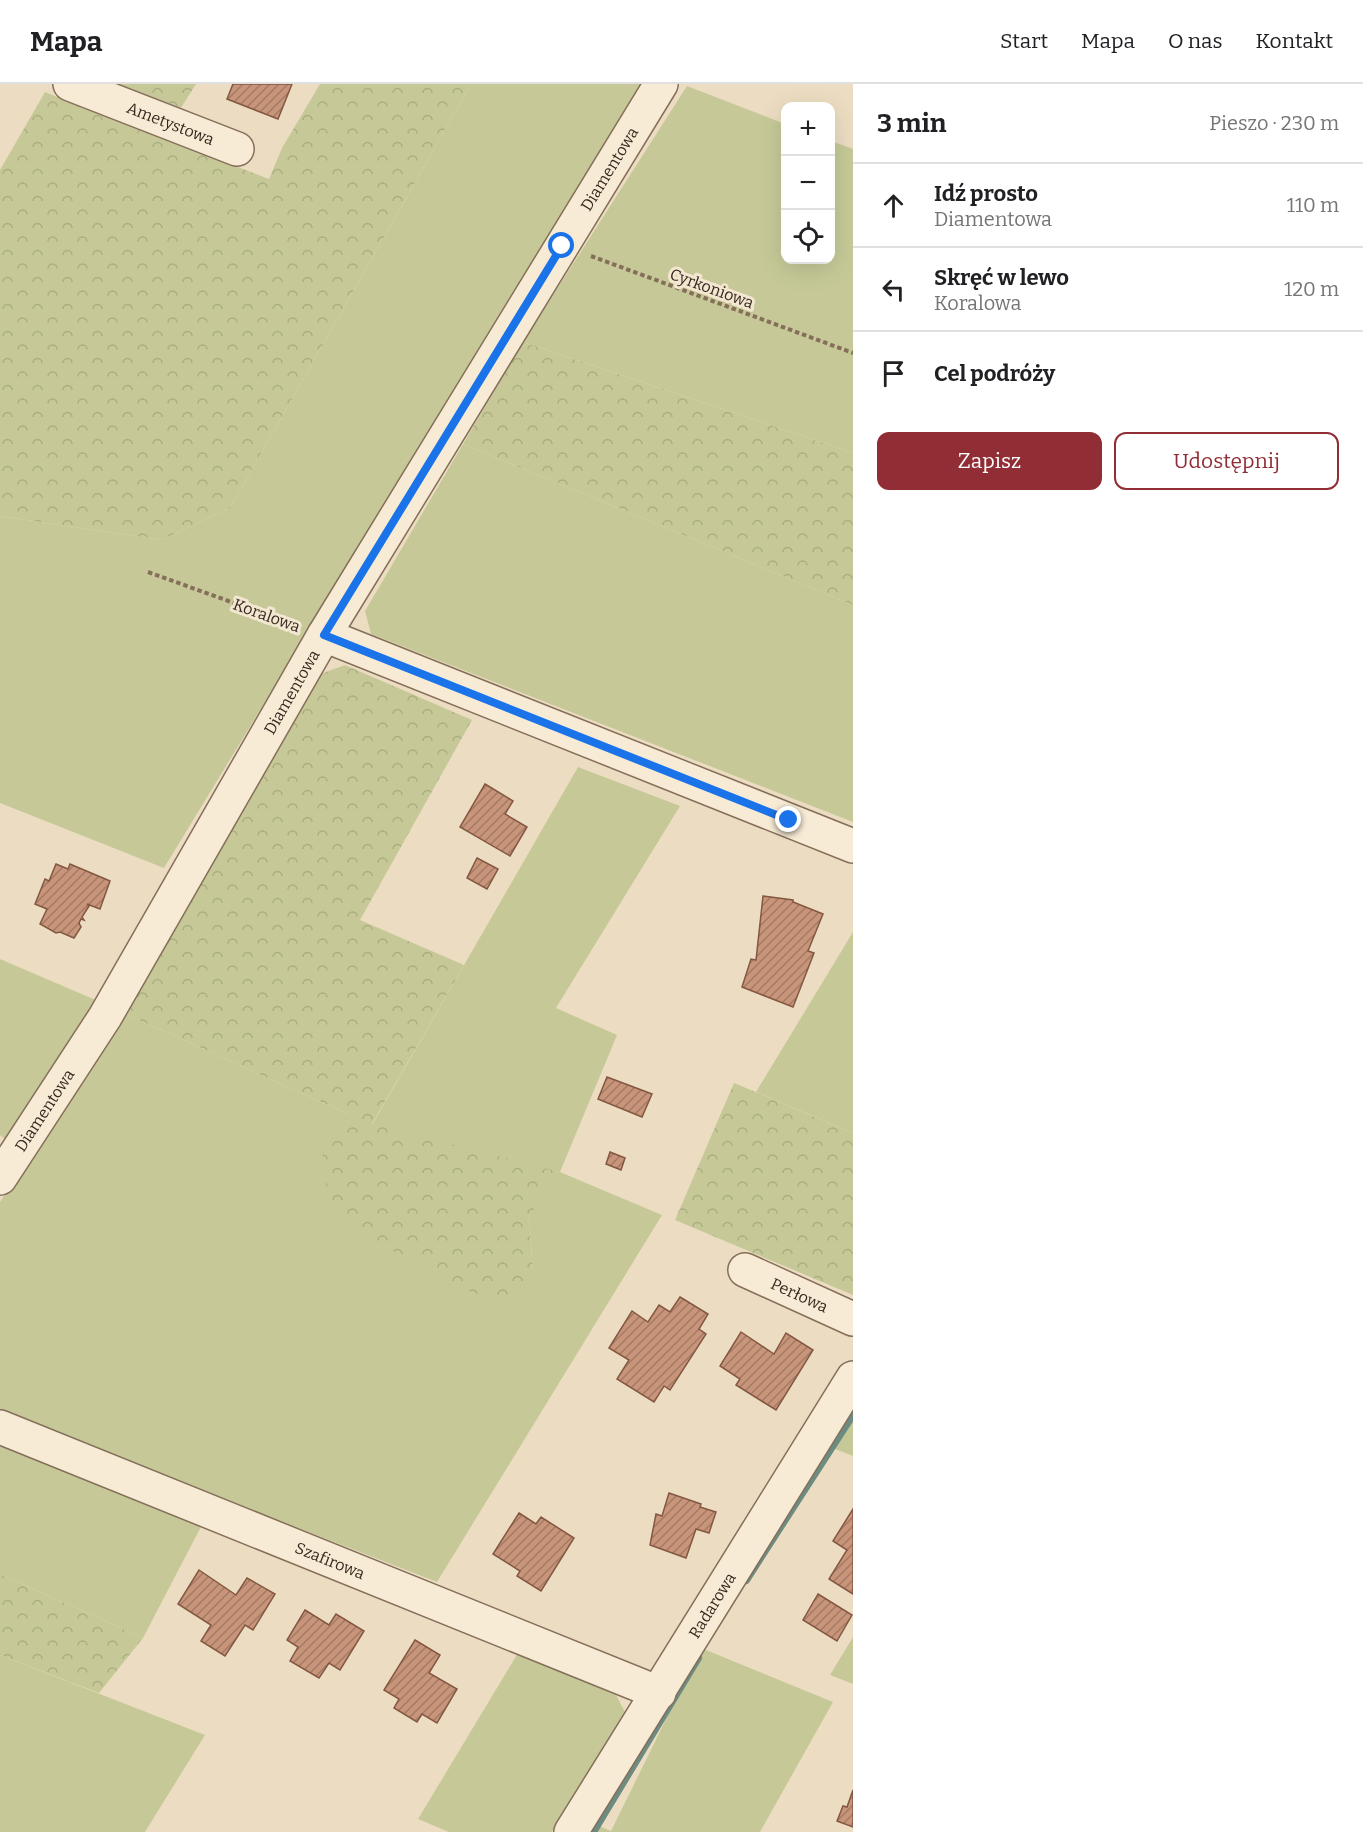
<!DOCTYPE html>
<html lang="pl">
<meta charset="utf-8">
<style>
body{margin:0;font-family:Bitter,serif;background:#f2f2f2;color:#202124}
.controls{position:absolute;right:18px;top:18px;display:grid;overflow:hidden;border-radius:12px;box-shadow:0 6px 24px #0002}
.controls button{width:54px;height:54px;display:grid;place-items:center;padding:0;border:0;border-bottom:2px solid #e0e0e0;background:#fff;color:#202124;font:30px sans-serif}
.stop{position:absolute;width:18px;height:18px;margin:-14px;border:4px solid #1a73e8;border-radius:50%;background:#fff}
.stop.end{background:#1a73e8;border-color:#fff;box-shadow:0 2px 6px #0008}
.list{margin:0;padding:0;list-style:none}
h2{display:flex;justify-content:space-between;align-items:center;height:78px;margin:0;padding:0 24px;font-size:26px}
h2 small{font-size:20px;font-weight:400;color:#757577}
.list li{display:grid;grid-template-columns:39px 1fr auto;gap:18px;align-items:center;box-sizing:border-box;height:84px;padding:0 24px;border-top:2px solid #e0e0e0}
.list b{display:block;font-size:22px;white-space:nowrap}
.list p{margin:0;font-size:20px;white-space:nowrap;color:#757577}
.list em{font-size:20px;font-style:normal;color:#757577}
.actions{display:flex;gap:12px;padding:18px 24px}
.actions a{flex:1;padding:14px 0;border:2px solid #912d34;border-radius:12px;text-align:center;font-size:21px;color:#912d34}
.actions .main{background:#912d34;color:#fff}
.icon{flex:none;width:33px;height:33px;fill:none;stroke:currentColor;stroke-width:2;stroke-linecap:round;stroke-linejoin:round}
.map{position:relative;flex:none;width:853px;height:1748px;overflow:hidden}
header{display:flex;align-items:center;gap:36px;box-sizing:border-box;height:84px;padding:0 30px;background:#fff;border-bottom:2px solid #e0e0e0}
header strong{font-size:28px}
nav{display:flex;gap:33px;margin-inline-start:auto;font-size:21px}
main{display:flex}
aside{flex:1;background:#fff}
.map>svg:first-child{display:block}
</style>
<header>
<strong>Mapa</strong>
<nav><a>Start</a><a>Mapa</a><a>O nas</a><a>Kontakt</a></nav>
</header>
<main>
<div class="map">
<svg width="853" height="1748" viewBox="0 0 853 1748">
<defs>
<pattern id="forest-crowns" width="20" height="18" patternUnits="userSpaceOnUse" patternTransform="scale(1.5)"><rect width="20" height="18" fill="#c6c997"/><path d="M2 6a3 3 0 1 1 6 0M12 15a3 3 0 1 1 6 0" fill="none" stroke="#abad82"/></pattern>
<pattern id="building-hatch" width="6" height="6" patternUnits="userSpaceOnUse" patternTransform="scale(1.5)"><rect width="6" height="6" fill="#c8957a"/><path d="M-1 1l2-2M0 6l6-6M5 7l2-2" fill="none" stroke="#a37a63"/></pattern>
</defs>
<rect width="100%" height="100%" fill="#ecddc2"/>
<g fill="#c6c997">
<polygon points="471,0 641,0 164,784 0,719 0,432 161,456 230,424"/>
<polygon points="687,2 785,40 786,176 830,176 831,57 853,65 853,369 523,258"/>
<polygon points="463,360 853,521 853,738 371,550 365,527"/>
<polygon points="578,683 680,722 556,924 617,951 560,1088 662,1131 437,1498 0,1328 0,1118 119,927 348,1030 533,1187 529,1132 559,1088 372,1041"/>
<polygon points="853,848 853,1049 756,1008"/>
<polygon points="0,875 98,917 14,1063 0,1051"/>
<polygon points="853,1336 853,1372 835,1365"/>
<polygon points="0,1353 204,1437 143,1554 0,1490"/>
<polygon points="853,1553 853,1600 830,1591"/>
<polygon points="701,1564 833,1618 760,1748 587,1748 592,1739 611,1747"/>
<polygon points="518,1569 616,1611 625,1628 552,1748 449,1748 418,1735"/>
<polygon points="0,1571 205,1651 145,1748 0,1748"/>
</g>
<g fill="url(#forest-crowns)">
<polygon points="119,0 196,0 181,24"/>
<polygon points="320,0 471,0 230,424 161,456 0,432 0,86 45,8 269,95 282,64"/>
<polygon points="523,258 853,369 853,521 463,360"/>
<polygon points="345,581 472,636 360,836 464,881 372,1040 560,1088 529,1132 533,1187 513,1218 473,1209 343,1141 326,1101 322,1066 348,1030 119,927 320,590"/>
<polygon points="734,999 853,1049 853,1211 675,1136"/>
<polygon points="0,1490 143,1554 99,1609 0,1571"/>
</g>
<g fill="none" stroke-linecap="round" stroke-linejoin="round">
<g stroke="#6c8c82" stroke-width="8">
<polyline points="746,1496 853,1330"/>
<polyline points="593,1748 698,1574"/>
</g>
</g>
<g fill="url(#building-hatch)" stroke="#835741" stroke-width="1.5">
<polygon points="233,0 292,0 278,35 227,15"/>
<polygon points="485,700 513,717 505,730 527,743 510,772 460,743"/>
<polygon points="477,774 498,785 487,805 467,794"/>
<polygon points="56,780 68,785 70,780 110,797 100,825 87,820 89,822 82,833 84,836 81,835 79,839 81,843 74,854 60,848 56,849 40,840 47,825 35,820 45,795 49,797"/>
<polygon points="763,812 793,816 793,818 823,830 808,867 814,869 793,923 742,903 751,875 756,876"/>
<polygon points="607,993 652,1010 642,1033 598,1015"/>
<polygon points="610,1068 625,1074 621,1086 606,1080"/>
<polygon points="680,1213 708,1230 699,1245 706,1250 670,1306 664,1302 654,1318 617,1295 629,1276 609,1264 632,1227 648,1238 659,1221 670,1228"/>
<polygon points="741,1248 774,1270 786,1249 813,1266 776,1326 736,1301 740,1295 720,1282"/>
<polygon points="669,1409 701,1420 700,1423 716,1428 709,1449 696,1445 686,1474 650,1461 656,1430 662,1432"/>
<polygon points="853,1425 853,1510 829,1495 847,1466 833,1457"/>
<polygon points="519,1429 536,1440 541,1433 574,1454 541,1507 517,1492 520,1487 493,1470"/>
<polygon points="199,1486 236,1511 247,1494 275,1510 253,1546 245,1541 225,1572 201,1557 211,1541 178,1520"/>
<polygon points="818,1510 852,1531 837,1557 803,1536"/>
<polygon points="305,1526 329,1541 336,1530 364,1547 340,1586 329,1579 319,1594 290,1577 298,1563 287,1556"/>
<polygon points="415,1556 440,1571 429,1589 457,1605 437,1639 422,1630 417,1638 394,1624 399,1615 384,1606"/>
<polygon points="853,1706 853,1743 837,1737 843,1722 847,1723"/>
</g>
<g fill="none" stroke-linecap="round" stroke-linejoin="round">
<g stroke="#856e5a" stroke-width="36">
<g id="street">
<path id="s1" d="M70,0L237,65"/>
<polyline points="324,551 853,762"/>
<path id="s2" d="M0,1094L105,933L324,551L661,0"/>
<path id="s3" d="M745,1186L853,1235"/>
<path id="s4" d="M0,1343L659,1609"/>
<path id="s5" d="M571,1748L853,1294"/>
</g>
</g>
<g stroke="#856e5a" stroke-width="4" stroke-dasharray="4.5 3" stroke-linecap="butt">
<polyline points="591,172 853,269"/>
<polyline points="148,488 295,541"/>
</g>
<use href="#street" stroke="#f7ebd5" stroke-width="33"/>
</g>
<g fill="none" stroke-linecap="round" stroke-linejoin="round">
<polyline stroke="#1a73e8" stroke-width="8" points="562,162 324,551 789,736"/>
</g>
<g text-anchor="middle" stroke-width="6" stroke-linejoin="round" paint-order="stroke">
<g font-size="16" fill="#35281e" stroke="#f3e7d1">
<text dy="6" stroke="none"><textPath href="#s1" startOffset="108">Ametystowa</textPath></text>
<text dy="6" stroke="none"><textPath href="#s2" startOffset="1179">Diamentowa</textPath></text>
<text transform="translate(712 204) rotate(20)" y="6">Cyrkoniowa</text>
<text transform="translate(267 531) rotate(20)" y="6">Koralowa</text>
<text dy="6" stroke="none"><textPath href="#s2" startOffset="567">Diamentowa</textPath></text>
<text dy="6" stroke="none"><textPath href="#s2" startOffset="81">Diamentowa</textPath></text>
<text dy="6" stroke="none"><textPath href="#s3" startOffset="60">Perłowa</textPath></text>
<text dy="6" stroke="none"><textPath href="#s4" startOffset="356">Szafirowa</textPath></text>
<text dy="6" stroke="none"><textPath href="#s5" startOffset="267">Radarowa</textPath></text>
</g>
</g>
</svg>
<div class="controls">
<button>+</button>
<button>−</button>
<button><svg class="icon" aria-label="locate" viewBox="0 0 24 24"><circle cx="12" cy="12" r="6"/><path d="M12 2v4M12 18v4M2 12h4M18 12h4"/></svg></button>
</div>
<div class="stop" style="left:562px;top:162px"></div>
<div class="stop end" style="left:789px;top:736px"></div>
</div>
<aside>
<h2>3 min<small>Pieszo · 230 m</small></h2>
<ul class="list">
<li><svg class="icon" aria-label="ahead" viewBox="0 0 24 24"><path d="M12 20V5M6 11l6-6 6 6"/></svg><div><b>Idź prosto</b><p>Diamentowa</p></div><em>110 m</em></li>
<li><svg class="icon" aria-label="left" viewBox="0 0 24 24"><path d="M17 20v-9H6M10 6l-5 5 5 5"/></svg><div><b>Skręć w lewo</b><p>Koralowa</p></div><em>120 m</em></li>
<li><svg class="icon" aria-label="arrive" viewBox="0 0 24 24"><path d="M6 21V4h12l-3 4 3 4H6"/></svg><div><b>Cel podróży</b></div></li>
</ul>
<div class="actions"><a class="main">Zapisz</a><a>Udostępnij</a></div>
</aside>
</main>
